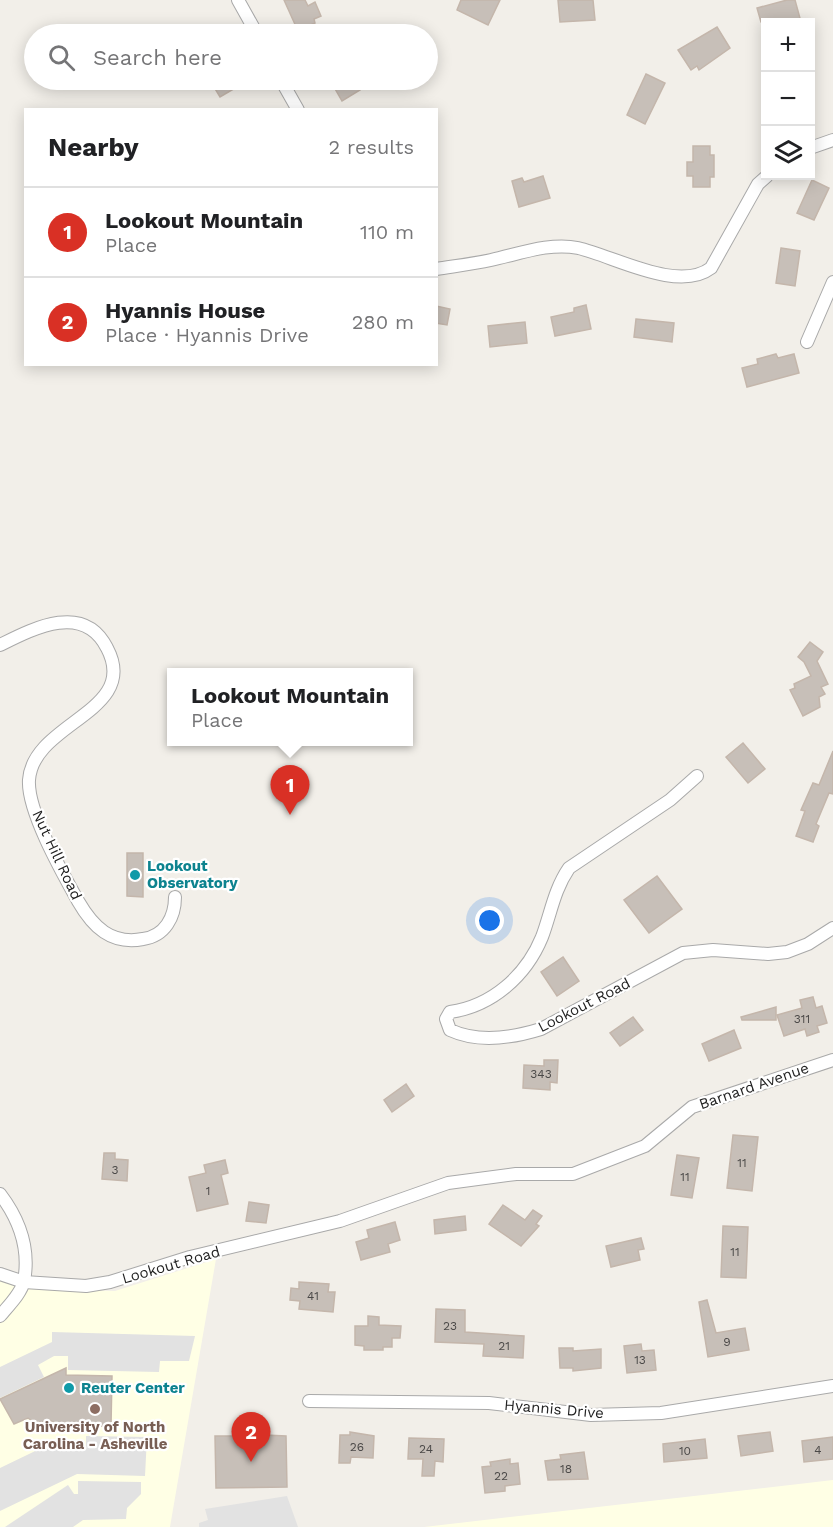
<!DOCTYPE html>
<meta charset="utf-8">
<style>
body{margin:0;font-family:"Work Sans",sans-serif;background:#f6f6f6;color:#202124}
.controls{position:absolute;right:18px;top:18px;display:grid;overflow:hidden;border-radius:0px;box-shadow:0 3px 15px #0003}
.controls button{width:54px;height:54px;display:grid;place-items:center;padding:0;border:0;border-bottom:2px solid #e0e0e0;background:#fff;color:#202124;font:30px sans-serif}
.you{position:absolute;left:490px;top:921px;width:21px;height:21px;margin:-15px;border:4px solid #fff;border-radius:50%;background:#1a73e8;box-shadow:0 0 0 9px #1a73e833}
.badge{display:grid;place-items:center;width:39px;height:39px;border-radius:50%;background:#d93025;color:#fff;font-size:20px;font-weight:700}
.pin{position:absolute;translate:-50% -50px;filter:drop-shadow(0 2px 3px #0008)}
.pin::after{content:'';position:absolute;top:32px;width:21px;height:18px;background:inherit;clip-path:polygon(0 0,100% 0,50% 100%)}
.popup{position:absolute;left:167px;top:668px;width:246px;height:78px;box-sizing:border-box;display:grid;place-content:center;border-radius:0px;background:#fff;filter:drop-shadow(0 2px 4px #0005);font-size:20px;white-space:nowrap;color:#757577}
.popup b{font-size:22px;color:#202124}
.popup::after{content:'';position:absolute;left:50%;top:100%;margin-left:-12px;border:12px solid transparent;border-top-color:#fff}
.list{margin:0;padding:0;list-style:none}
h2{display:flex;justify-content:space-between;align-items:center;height:78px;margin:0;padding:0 24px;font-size:26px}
h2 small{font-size:20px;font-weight:400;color:#757577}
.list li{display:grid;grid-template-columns:39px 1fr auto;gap:18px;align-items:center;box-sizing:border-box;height:90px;padding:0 24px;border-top:2px solid #e0e0e0}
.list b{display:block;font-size:22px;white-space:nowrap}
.list p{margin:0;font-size:20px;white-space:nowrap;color:#757577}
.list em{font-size:20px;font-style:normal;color:#757577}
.icon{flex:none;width:33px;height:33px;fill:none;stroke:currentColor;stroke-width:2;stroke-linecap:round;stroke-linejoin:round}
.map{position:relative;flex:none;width:833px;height:1527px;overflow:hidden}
.search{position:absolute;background:#fff;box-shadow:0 3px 15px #0003;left:24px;top:24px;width:414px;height:66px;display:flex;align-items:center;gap:15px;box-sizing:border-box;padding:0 21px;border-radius:33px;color:#757577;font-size:22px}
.panel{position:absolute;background:#fff;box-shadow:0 3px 15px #0003;left:24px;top:108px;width:414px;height:258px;border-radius:0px}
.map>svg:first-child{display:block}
</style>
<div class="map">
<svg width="833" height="1527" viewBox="0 0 833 1527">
<rect width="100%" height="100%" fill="#f2efe9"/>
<g fill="#ffffe5">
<polygon points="216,1259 170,1527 0,1527 0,1281 34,1289 115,1291"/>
<polygon points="833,1480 833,1527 424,1527"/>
</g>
<g fill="#e2e2e2">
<polygon points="52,1332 195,1336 189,1361 160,1361 159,1372 68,1370 68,1356 54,1356 38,1365 44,1377 0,1398 0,1367 52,1342"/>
<polygon points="86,1436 147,1437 145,1476 77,1474 0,1511 0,1468 56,1441 63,1449 86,1447"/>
<polygon points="78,1481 141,1482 141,1494 127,1508 126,1519 83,1520 73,1527 5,1527 68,1485 74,1494 78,1494"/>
<polygon points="287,1496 298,1527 199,1527 199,1523 208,1520 205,1509"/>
</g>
<g fill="#c7bfb8" stroke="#c4b6ab" stroke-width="1.5">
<polygon points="284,0 305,0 308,6 315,2 321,16 314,19 315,23 298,31"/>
<polygon points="461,0 500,0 488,25 457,10"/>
<polygon points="558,0 593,0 595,20 560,22"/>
<polygon points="787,0 795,0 801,22 761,22 757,8"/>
<polygon points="717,27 730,48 699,70 697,66 691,70 678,50"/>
<polygon points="646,74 665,83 645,124 627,115"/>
<polygon points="217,80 249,80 220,97 214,87 219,83"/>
<polygon points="330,80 354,80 360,90 342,101"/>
<polygon points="693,146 710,146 710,155 714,155 714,177 710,177 710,187 693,187 693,176 687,176 687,162 693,162"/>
<polygon points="543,176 550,198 519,207 512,181 522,178 524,182"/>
<polygon points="812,180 829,188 814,220 797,213"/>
<polygon points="781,248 800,251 795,286 776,283"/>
<polygon points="586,305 591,329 555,336 551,317 574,312 574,308"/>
<polygon points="436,306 450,309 447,325 436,323"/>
<polygon points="636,319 674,323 672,342 634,337"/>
<polygon points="525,322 527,343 490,347 488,326"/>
<polygon points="776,354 778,358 794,354 799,373 747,387 742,368 758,364 757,359"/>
<polygon points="810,642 823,652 817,661 828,684 821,687 825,694 819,697 820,707 803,716 790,690 795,688 794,684 811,676 804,662 798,657"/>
<polygon points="743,743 765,769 748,783 726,757"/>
<polygon points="833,751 833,794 829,793 816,824 819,826 813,842 796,836 805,811 801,810 813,783 819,785"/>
<polygon points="127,853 143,853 143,897 127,896"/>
<polygon points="657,876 682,909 649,933 624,900"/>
<polygon points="563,957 579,981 557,996 541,972"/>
<polygon points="813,997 816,1008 822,1006 827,1023 817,1026 819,1032 807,1036 805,1029 784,1036 777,1015 802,1008 800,1000"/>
<polygon points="776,1007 776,1020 742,1020 741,1017"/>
<polygon points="633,1017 643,1030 620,1046 610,1033"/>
<polygon points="734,1030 741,1048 709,1061 702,1044"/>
<polygon points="544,1060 558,1060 557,1083 550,1082 550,1090 523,1088 524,1065 544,1066"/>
<polygon points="406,1084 414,1096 392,1112 384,1100"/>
<polygon points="733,1135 758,1137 752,1191 727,1188"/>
<polygon points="104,1153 115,1153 115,1159 128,1160 127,1181 102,1179"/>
<polygon points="677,1155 699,1158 692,1198 671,1195"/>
<polygon points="225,1160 228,1173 221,1175 228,1204 197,1211 189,1177 206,1173 204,1165"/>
<polygon points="249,1202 269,1205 266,1223 246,1221"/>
<polygon points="503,1205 525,1220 533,1210 542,1216 536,1224 539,1226 521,1246 489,1224"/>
<polygon points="465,1216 466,1230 435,1234 434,1220"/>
<polygon points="395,1222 400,1240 388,1244 390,1252 361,1260 356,1242 369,1238 367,1230"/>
<polygon points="723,1226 748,1227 746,1278 721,1277"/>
<polygon points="641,1238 644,1249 638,1250 640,1260 611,1267 606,1246"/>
<polygon points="299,1282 329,1284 328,1292 335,1292 333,1312 299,1309 300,1301 290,1300 291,1288 299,1289"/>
<polygon points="707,1300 716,1333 745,1328 749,1350 708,1357 699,1302"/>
<polygon points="436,1309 465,1310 465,1332 524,1336 523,1358 483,1356 484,1344 435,1342"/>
<polygon points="368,1316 379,1317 379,1325 401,1326 400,1338 392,1338 392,1347 383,1347 383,1350 364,1350 364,1346 355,1345 355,1326 368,1326"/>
<polygon points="641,1344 642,1351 654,1350 656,1370 627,1373 624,1346"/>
<polygon points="559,1348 573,1348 573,1351 601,1349 601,1368 573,1371 573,1368 560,1368"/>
<polygon points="66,1368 66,1375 112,1376 111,1426 64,1427 49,1420 35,1423 28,1418 14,1424 0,1399"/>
<polygon points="350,1432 374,1436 373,1458 351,1457 350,1463 339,1463 340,1435 350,1435"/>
<polygon points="770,1432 773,1451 741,1456 738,1436"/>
<polygon points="243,1434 286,1436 287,1487 216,1488 215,1436 243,1436"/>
<polygon points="833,1437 833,1459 804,1462 802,1441"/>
<polygon points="409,1438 444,1439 443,1462 435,1461 434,1476 422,1476 423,1459 408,1459"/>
<polygon points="705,1439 707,1458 664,1462 663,1444"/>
<polygon points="584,1452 588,1479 548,1480 545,1461 561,1459 560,1455"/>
<polygon points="510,1459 510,1464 518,1463 520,1484 505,1486 505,1491 485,1493 482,1467 491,1466 490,1462"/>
</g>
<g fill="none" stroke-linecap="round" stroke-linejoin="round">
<g stroke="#a9a9a9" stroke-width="14">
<g id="minor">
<polyline points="238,0 257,34"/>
<polyline points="281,80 298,110"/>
<polyline points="810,148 833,140"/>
<path d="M436,269C455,266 473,264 491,260C519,254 550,242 578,248C614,256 678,293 711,268L758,184L767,176"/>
<polyline points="807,342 833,282"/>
<path d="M0,645C34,628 84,602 107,648C141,712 33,722 29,780C27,811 63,874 78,901C93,927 111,945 143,939C165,936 175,917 175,897"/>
<path d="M697,776L670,800L569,868C554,890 551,913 542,937C526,976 492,1006 450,1012L446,1019L450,1030C478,1043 512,1038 541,1029L683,953L713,950L768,954L787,952L808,944L833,928"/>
<path d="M0,1194C19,1219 30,1249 24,1281C21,1294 8,1306 0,1316"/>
<polyline points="0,1274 24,1282 86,1286 110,1282 190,1257 340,1221 448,1183 516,1174 573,1174 645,1146 692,1107 833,1060"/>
<polyline points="309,1401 489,1403 591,1415 661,1413 833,1386"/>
</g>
</g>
<use href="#minor" stroke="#fff" stroke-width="12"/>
</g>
<g fill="#0f9aa8" stroke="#fff" stroke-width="2">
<circle cx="135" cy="875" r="6"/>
<circle cx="69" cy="1388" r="6"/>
</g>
<circle fill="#8d6e63" stroke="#fff" stroke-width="2" cx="95" cy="1409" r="6"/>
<g text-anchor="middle" stroke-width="4.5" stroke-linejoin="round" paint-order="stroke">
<g font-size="12" fill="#4b4948">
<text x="802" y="1023">311</text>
<text x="541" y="1078">343</text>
<text x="742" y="1167">11</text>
<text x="115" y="1174">3</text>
<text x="685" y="1181">11</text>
<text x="208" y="1195">1</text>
<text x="735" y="1256">11</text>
<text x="313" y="1300">41</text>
<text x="450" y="1330">23</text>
<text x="727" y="1346">9</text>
<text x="504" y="1350">21</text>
<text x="640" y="1364">13</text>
<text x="357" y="1451">26</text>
<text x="426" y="1453">24</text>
<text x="818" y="1454">4</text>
<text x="685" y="1455">10</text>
<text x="566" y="1473">18</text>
<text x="501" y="1480">22</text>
</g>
<g font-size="15" fill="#222" stroke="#fff">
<text transform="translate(57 855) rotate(65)" y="5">Nut Hill Road</text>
<text transform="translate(584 1005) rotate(-27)" y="5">Lookout Road</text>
<text transform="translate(754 1086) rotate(-19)" y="5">Barnard Avenue</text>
<text transform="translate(171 1265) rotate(-16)" y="5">Lookout Road</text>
<text transform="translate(554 1409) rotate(5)" y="5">Hyannis Drive</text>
</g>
<g font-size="15" font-weight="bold" fill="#0d838f" stroke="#fff" text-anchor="start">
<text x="147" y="871">Lookout<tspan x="147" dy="17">Observatory</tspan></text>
<text x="81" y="1393">Reuter Center</text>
</g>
<g font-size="15" font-weight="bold" fill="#785e54" stroke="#fff">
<text x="95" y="1432">University of North<tspan x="95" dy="17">Carolina - Asheville</tspan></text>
</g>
</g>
</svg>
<div class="controls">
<button>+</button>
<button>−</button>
<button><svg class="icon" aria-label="layers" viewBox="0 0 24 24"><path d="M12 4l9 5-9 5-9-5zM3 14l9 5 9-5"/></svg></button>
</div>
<div class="you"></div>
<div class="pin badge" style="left:290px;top:815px">1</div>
<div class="popup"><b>Lookout Mountain</b>Place</div>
<div class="pin badge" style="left:251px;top:1462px">2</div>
<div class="search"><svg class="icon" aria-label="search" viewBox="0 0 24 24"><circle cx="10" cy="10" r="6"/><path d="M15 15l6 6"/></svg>Search here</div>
<section class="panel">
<h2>Nearby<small>2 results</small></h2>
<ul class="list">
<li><span class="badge">1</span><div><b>Lookout Mountain</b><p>Place</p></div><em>110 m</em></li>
<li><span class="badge">2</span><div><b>Hyannis House</b><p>Place · Hyannis Drive</p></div><em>280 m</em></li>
</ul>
</section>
</div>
